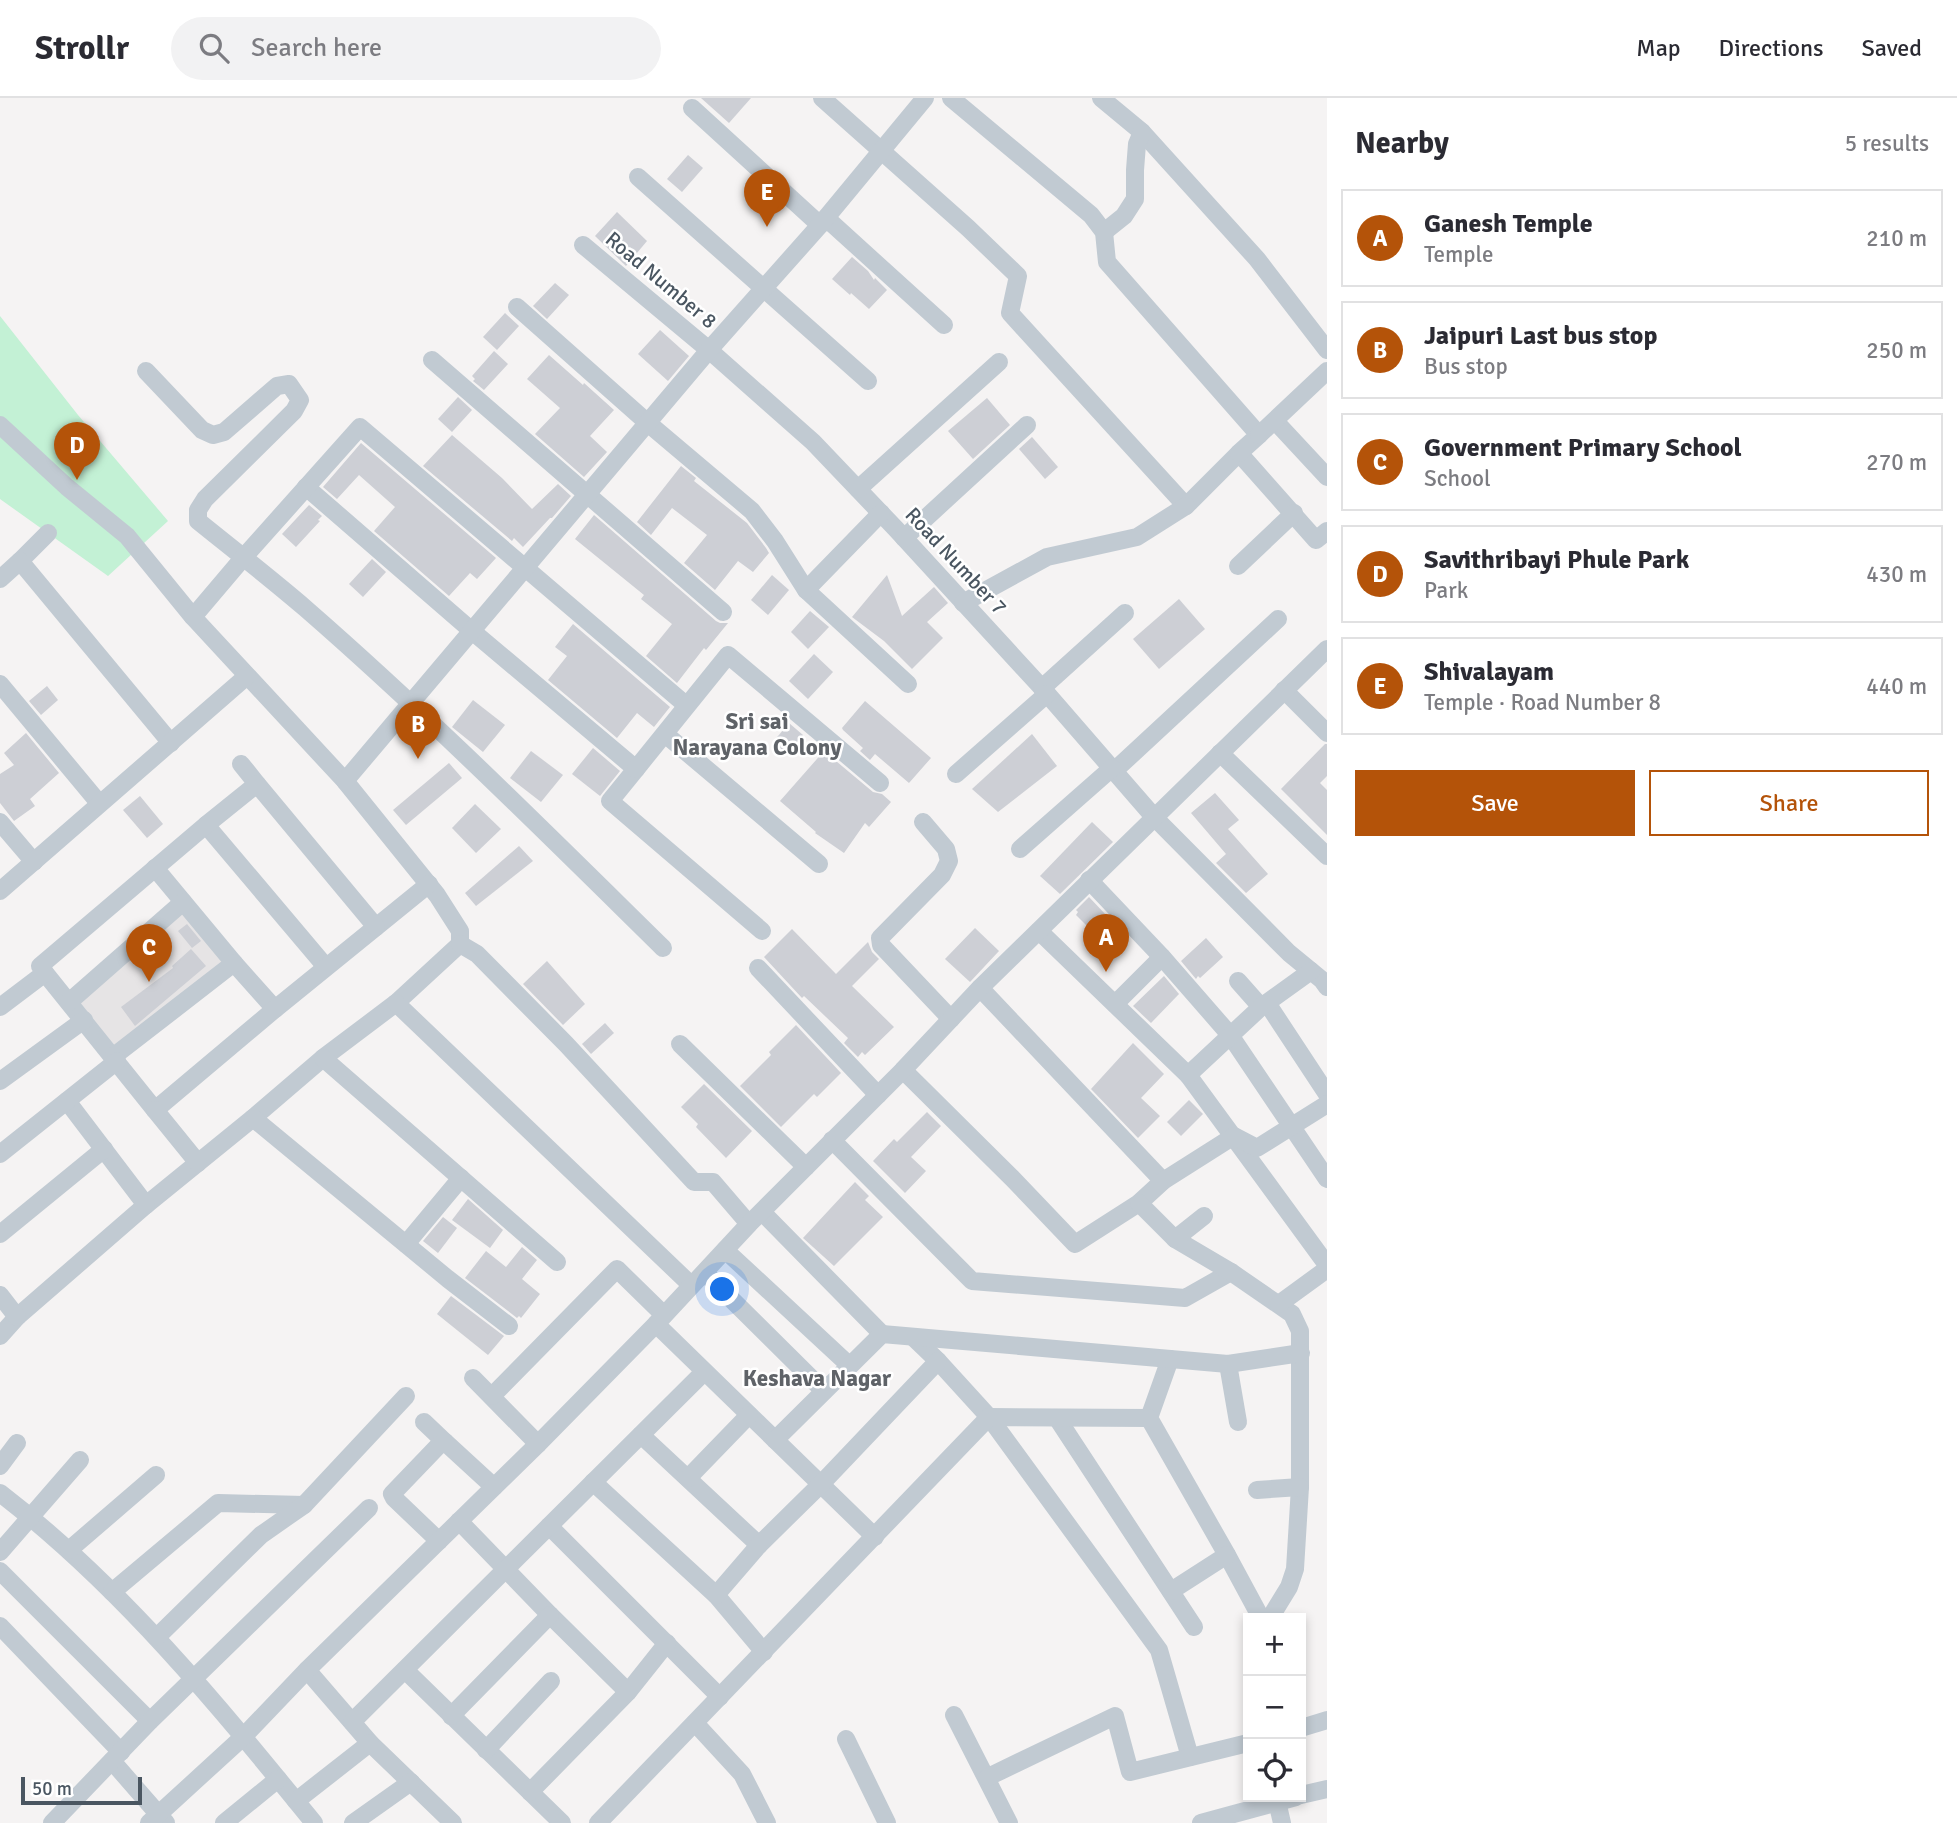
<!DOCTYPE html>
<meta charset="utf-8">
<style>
body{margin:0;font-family:Signika,sans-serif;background:#f2f2f3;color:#2b2b33}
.controls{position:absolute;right:21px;bottom:21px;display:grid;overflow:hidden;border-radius:0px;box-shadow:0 4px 10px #0003}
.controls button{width:63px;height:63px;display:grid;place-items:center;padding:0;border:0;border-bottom:2px solid #e1e1e2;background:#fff;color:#2b2b33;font:35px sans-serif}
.scale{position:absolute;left:21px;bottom:18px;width:121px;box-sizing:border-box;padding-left:7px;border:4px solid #4a5661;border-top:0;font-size:19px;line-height:24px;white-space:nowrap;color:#4a5661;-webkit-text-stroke:5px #fff;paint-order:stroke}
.you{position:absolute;left:723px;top:1192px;width:24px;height:24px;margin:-18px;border:5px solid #fff;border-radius:50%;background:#1a73e8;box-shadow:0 0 0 10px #1a73e833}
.badge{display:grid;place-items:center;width:46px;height:46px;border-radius:50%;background:#b45309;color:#fff;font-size:23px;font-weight:700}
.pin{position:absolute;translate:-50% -58px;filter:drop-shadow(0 2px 4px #0008)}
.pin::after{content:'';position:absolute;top:37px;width:24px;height:21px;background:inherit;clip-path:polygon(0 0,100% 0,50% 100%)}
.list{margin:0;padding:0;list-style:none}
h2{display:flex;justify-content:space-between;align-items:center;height:91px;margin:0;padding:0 28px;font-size:30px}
h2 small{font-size:23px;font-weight:400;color:#7c7c81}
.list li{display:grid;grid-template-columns:46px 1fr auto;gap:21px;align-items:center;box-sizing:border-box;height:98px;margin:0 14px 14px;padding:0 14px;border:2px solid #e1e1e2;border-radius:0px}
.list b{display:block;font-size:26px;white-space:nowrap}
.list p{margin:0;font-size:23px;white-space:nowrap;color:#7c7c81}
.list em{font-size:23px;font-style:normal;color:#7c7c81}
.actions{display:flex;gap:14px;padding:21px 28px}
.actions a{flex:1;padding:16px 0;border:2px solid #b45309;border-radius:0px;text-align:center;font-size:24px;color:#b45309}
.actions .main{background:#b45309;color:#fff}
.icon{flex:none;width:38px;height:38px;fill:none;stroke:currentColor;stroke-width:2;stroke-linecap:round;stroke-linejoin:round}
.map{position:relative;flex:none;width:1327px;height:1725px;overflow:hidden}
header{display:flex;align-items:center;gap:42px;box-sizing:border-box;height:98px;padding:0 35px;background:#fff;border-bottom:2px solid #e1e1e2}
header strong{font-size:33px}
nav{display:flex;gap:38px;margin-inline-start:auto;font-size:24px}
.search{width:490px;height:63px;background:#f2f2f3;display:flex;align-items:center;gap:18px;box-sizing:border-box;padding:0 24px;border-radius:38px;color:#7c7c81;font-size:26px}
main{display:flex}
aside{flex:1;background:#fff}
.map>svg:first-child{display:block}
</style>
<header>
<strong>Strollr</strong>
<div class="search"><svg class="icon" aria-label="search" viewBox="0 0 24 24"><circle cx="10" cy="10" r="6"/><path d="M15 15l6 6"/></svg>Search here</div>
<nav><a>Map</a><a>Directions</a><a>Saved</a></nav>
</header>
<main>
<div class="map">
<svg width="1327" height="1725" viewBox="0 0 1327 1725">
<rect width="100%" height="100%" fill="#f5f3f3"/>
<polygon fill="#e6e4e5" points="183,812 223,864 115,949 78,905"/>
<polygon fill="#c3f1d5" points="0,218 78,317 168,423 108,478 0,401"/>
<g fill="#cdcfd5">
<polygon points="701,0 751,0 729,25"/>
<polygon points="688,57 703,70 682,94 667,81"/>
<polygon points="617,114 647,143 626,168 595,138"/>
<polygon points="852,159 868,173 874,182 875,180 887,192 869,211 851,195 850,197 832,181"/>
<polygon points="555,185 569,197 547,221 533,208"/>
<polygon points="505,215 519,228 497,252 483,239"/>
<polygon points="660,232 689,258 668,283 638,256"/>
<polygon points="494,253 508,266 484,292 473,283 475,281 472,278"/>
<polygon points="549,257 583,287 584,285 614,312 590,338 607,354 584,379 535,336 560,310 527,281"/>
<polygon points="458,299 472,312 452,334 438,321"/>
<polygon points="987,300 1010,327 973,361 948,333"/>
<polygon points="452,337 502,380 532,411 558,386 571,398 552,420 550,420 523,449 514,440 512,443 423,368"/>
<polygon points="1032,339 1058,369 1045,381 1019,351"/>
<polygon points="361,345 496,460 477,481 470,475 449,498 374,433 395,409 359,377 337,401 323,389"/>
<polygon points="681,368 696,380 694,383 747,425 766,450 769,455 753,474 738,463 715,492 684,465 707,437 672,410 651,437 637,424"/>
<polygon points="309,407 322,418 318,422 320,423 296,449 282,436"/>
<polygon points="594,417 716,523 720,525 728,525 706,552 704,550 677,585 646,558 672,526 641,501 644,497 575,441"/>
<polygon points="372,461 386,474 363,499 349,486"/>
<polygon points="772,477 789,492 768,517 751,502"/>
<polygon points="887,477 902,518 934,489 948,505 927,524 943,540 912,571 884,543 852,519"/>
<polygon points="1179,501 1205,531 1159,571 1133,541"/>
<polygon points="810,513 829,529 808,551 791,534"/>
<polygon points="573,526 670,609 654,629 637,615 617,640 548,582 567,558 555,549"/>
<polygon points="814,556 833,574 808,601 789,583"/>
<polygon points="47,588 58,602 41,617 29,603"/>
<polygon points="473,602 505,627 483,654 452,629"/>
<polygon points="865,603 931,660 909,685 875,656 870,662 860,653 863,650 843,632 842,630"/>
<polygon points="789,625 803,637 787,656 773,644"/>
<polygon points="26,635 59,675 30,701 35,708 14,723 0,705 0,676 14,667 4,655"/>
<polygon points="1032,636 1057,668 998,714 972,691"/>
<polygon points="1325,646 1327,646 1327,678 1320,685 1327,692 1327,737 1281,691"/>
<polygon points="593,650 620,673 600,698 572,676"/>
<polygon points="531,653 563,677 541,704 510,680"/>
<polygon points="824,653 873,694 882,696 891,704 869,729 865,725 844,755 815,735 816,734 780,703"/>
<polygon points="449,665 462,680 406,727 393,712"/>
<polygon points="1215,695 1239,722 1228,731 1268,776 1246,795 1216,765 1226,756 1191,715"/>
<polygon points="140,698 163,726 147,740 123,712"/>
<polygon points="475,706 501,731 476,755 452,730"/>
<polygon points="1092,724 1113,744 1060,796 1040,778"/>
<polygon points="519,748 533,763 476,808 465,795"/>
<polygon points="1089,799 1124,836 1110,851 1076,817 1078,814 1076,812"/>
<polygon points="187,826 201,843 192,850 178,833"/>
<polygon points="975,830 999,853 970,884 945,861"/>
<polygon points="792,831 836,876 868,844 872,854 879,861 852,888 894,929 865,957 862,954 858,959 844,945 848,940 804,898 802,900 764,859"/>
<polygon points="1206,840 1223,859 1200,880 1198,878 1196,881 1181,863"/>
<polygon points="191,851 206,868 135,928 121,909 173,870 172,868"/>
<polygon points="547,863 585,906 563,927 523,886"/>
<polygon points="1164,878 1179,896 1151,925 1133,908"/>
<polygon points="605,925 614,935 591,956 582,946"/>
<polygon points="796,927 841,975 817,999 814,996 781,1029 740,988 771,957 769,954"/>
<polygon points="1133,945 1164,976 1141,1000 1160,1018 1138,1040 1091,991"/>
<polygon points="704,986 752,1033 726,1060 696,1029 698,1026 681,1009"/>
<polygon points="1189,1002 1203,1016 1181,1038 1167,1024"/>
<polygon points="927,1014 941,1028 911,1059 926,1073 905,1095 873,1063 894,1041 897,1044"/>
<polygon points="855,1084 869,1098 865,1102 883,1119 834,1168 803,1140"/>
<polygon points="468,1101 503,1132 490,1150 452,1122"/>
<polygon points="443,1119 457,1130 438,1155 423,1143"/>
<polygon points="522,1149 537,1162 522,1181 540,1196 521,1220 519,1218 517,1220 465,1180 486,1153 506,1169"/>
<polygon points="451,1198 504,1238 488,1257 437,1216"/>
</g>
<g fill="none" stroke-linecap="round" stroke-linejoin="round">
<g stroke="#c1cad2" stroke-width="18">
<polyline points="822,0 968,130 1018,178 1010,215 1186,408 1239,355 1316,442 1327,433"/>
<polyline points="951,0 1091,117 1104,134 1107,164 1259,337 1239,355"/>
<polyline points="1101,0 1142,34 1257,161 1327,252"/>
<polyline points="692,10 820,127"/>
<polyline points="638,79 868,283"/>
<polyline points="826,120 944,227"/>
<polyline points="1104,134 1124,118 1135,101 1135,72 1137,46 1142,34"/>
<polyline points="583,147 709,252 813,344 896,431 1042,590 1154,719 1289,855 1322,882 1327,889"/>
<polyline points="517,209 649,326 752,413 775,443 806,492 908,586"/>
<polyline points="432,262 723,514"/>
<path d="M146,273L202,332L213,337L224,334L277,288L289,286L300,302L294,313L205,401L198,412V423C234,452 270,480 305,510C429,618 546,735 663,850"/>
<polyline points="1275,323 1327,379"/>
<polyline points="0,327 67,389 127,438 193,519 345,683 437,797 460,833 460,846 396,905 323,960 253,1020 146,1107 17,1219 0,1238"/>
<polyline points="1259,337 1327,273"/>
<polyline points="306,389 472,533 636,671 610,703 762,833"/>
<polyline points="858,391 999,264"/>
<polyline points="904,440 1027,327"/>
<polyline points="20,463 48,435"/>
<polyline points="1238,468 1294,415"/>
<polyline points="0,481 20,463 171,645"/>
<polyline points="806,492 881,415"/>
<polyline points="963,505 1047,459 1137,439 1186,408"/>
<polyline points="193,519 243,460 360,329 686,607"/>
<polyline points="0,586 99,705"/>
<polyline points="1042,590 1125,515"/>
<polyline points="1284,592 1327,635"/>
<polyline points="665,636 819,766"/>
<polyline points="1220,655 1327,758"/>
<polyline points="241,666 257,686"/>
<polyline points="636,671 728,557 880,685"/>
<polyline points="1114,673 1278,521"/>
<polyline points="956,676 1047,596"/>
<polyline points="345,683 709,252 820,127 925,0"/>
<polyline points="0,724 34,764"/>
<polyline points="923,724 946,751 949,763 942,777 880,840 881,847 951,921"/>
<polyline points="206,727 326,869"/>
<polyline points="1020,751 1112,670"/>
<polyline points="155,770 234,865 275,911"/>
<polyline points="1089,782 1162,859 1230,937 1327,1081"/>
<polyline points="0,793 247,578"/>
<polyline points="1039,833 1188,977 1327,1167"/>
<polyline points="460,846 477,856 566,946 694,1084 713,1084 749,1126"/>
<polyline points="758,870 878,997"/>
<polyline points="45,875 155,1012 275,911 429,786"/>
<polyline points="1238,883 1261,909"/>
<polyline points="980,890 1163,1083"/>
<polyline points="69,904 183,804"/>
<polyline points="396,905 691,1187"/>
<polyline points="1267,905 1327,996"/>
<polyline points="1115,906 1162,859"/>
<polyline points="0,909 45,875 40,868 206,727 257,686 376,829"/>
<polyline points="680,946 806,1069"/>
<polyline points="114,958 234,865"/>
<polyline points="323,960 557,1164"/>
<polyline points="903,972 1012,1080 1075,1146 1139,1105 1163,1083 1234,1038 1257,1050 1327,1006"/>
<polyline points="1188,977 1261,909 1311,873"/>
<polyline points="0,983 84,922"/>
<polyline points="67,1003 146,1107"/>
<polyline points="155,1012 198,1065"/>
<polyline points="253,1020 448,1181 509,1228"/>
<polyline points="832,1042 972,1183 1185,1200 1231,1174"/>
<polyline points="0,1056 117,963"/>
<polyline points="1139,1105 1175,1141 1231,1174 1292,1216 1300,1233 1300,1389 1295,1471 1289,1489 1270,1520"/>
<polyline points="762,1114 882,1236"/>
<polyline points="0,1136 104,1051"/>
<polyline points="1175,1141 1204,1118"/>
<polyline points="406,1146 461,1080"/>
<polyline points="725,1152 849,1267"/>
<polyline points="705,1175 824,1293"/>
<polyline points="0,1197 17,1219"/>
<polyline points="1279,1206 1327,1171"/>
<polyline points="656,1226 875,1439"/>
<polyline points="913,1239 938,1263 989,1319 1159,1552 1190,1659"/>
<polyline points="1170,1261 1149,1320 1227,1457 1261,1520"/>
<polyline points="1228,1266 1238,1324"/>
<polyline points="473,1280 538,1346"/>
<polyline points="492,1298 617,1171 664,1217"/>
<polyline points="1057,1320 1194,1529"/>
<polyline points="424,1324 445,1344"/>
<polyline points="641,1337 759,1447"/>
<polyline points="775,1342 882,1236 1228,1266 1301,1255"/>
<polyline points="0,1368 17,1345"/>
<polyline points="688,1380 749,1317"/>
<polyline points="593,1384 716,1497 764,1554"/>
<polyline points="1257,1392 1300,1389"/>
<path d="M0,1395C121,1488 218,1607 314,1725"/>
<polyline points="459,1423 550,1517 628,1594"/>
<polyline points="549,1428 720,1599"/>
<polyline points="439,1443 394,1400 392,1396 439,1347 445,1344 494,1389"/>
<polyline points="69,1452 156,1377"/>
<polyline points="0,1454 80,1362"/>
<polyline points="0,1473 150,1623"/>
<polyline points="1171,1493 1227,1457"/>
<polyline points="112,1494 218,1405 304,1407 406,1298"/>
<polyline points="716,1497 759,1447 821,1386 938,1263"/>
<polyline points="0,1528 121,1654"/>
<polyline points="157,1539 261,1437 304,1407"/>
<polyline points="307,1572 370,1645 453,1725"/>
<polyline points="405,1572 562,1725"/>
<polyline points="954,1617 1009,1725"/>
<polyline points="451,1618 550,1517"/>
<polyline points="352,1624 704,1274"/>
<polyline points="695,1625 742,1676 767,1725"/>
<polyline points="1301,1630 1327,1622"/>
<polyline points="846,1641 887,1725"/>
<polyline points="486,1652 551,1583"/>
<polyline points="112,1663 166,1725"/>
<polyline points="988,1679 1115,1618 1130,1674 1248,1645"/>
<polyline points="530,1694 628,1594 667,1545"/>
<polyline points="1301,1697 1327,1691"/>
<polyline points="1276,1699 1282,1725"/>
<polyline points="296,1703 370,1645"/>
<polyline points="52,1725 150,1623 369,1410"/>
<polyline points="149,1725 243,1639 307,1572 538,1346 656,1226 749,1126 903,972 980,890 1327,551"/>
<polyline points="224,1725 278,1681"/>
<polyline points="353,1725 411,1684"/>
<polyline points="598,1725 989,1319 1149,1320"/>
<polyline points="1201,1725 1296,1699"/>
</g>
</g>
<g text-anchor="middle" stroke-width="5" stroke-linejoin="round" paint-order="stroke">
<g font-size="21" fill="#4a5661" stroke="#fff">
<text transform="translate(661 182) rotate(40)" y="7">Road Number 8</text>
<text transform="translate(956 463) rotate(47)" y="7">Road Number 7</text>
</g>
<g font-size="23" font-weight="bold" fill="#5f6368" stroke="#fff">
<text x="757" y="631">Sri sai<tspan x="757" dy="26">Narayana Colony</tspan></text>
<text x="817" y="1288">Keshava Nagar</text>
</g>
</g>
</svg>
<div class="controls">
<button>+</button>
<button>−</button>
<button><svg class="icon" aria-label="locate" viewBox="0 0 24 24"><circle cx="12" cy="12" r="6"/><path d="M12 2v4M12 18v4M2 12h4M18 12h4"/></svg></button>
</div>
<div class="scale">50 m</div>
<div class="you"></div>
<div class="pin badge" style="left:1106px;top:874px">A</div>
<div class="pin badge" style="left:418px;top:661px">B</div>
<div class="pin badge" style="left:149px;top:884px">C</div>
<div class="pin badge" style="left:77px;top:382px">D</div>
<div class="pin badge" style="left:767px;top:129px">E</div>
</div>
<aside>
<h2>Nearby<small>5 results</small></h2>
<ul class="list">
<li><span class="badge">A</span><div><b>Ganesh Temple</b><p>Temple</p></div><em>210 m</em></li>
<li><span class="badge">B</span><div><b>Jaipuri Last bus stop</b><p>Bus stop</p></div><em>250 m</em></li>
<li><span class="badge">C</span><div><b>Government Primary School</b><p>School</p></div><em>270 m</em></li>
<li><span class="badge">D</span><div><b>Savithribayi Phule Park</b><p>Park</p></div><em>430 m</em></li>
<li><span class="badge">E</span><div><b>Shivalayam</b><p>Temple · Road Number 8</p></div><em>440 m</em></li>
</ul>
<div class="actions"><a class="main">Save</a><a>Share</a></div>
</aside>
</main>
